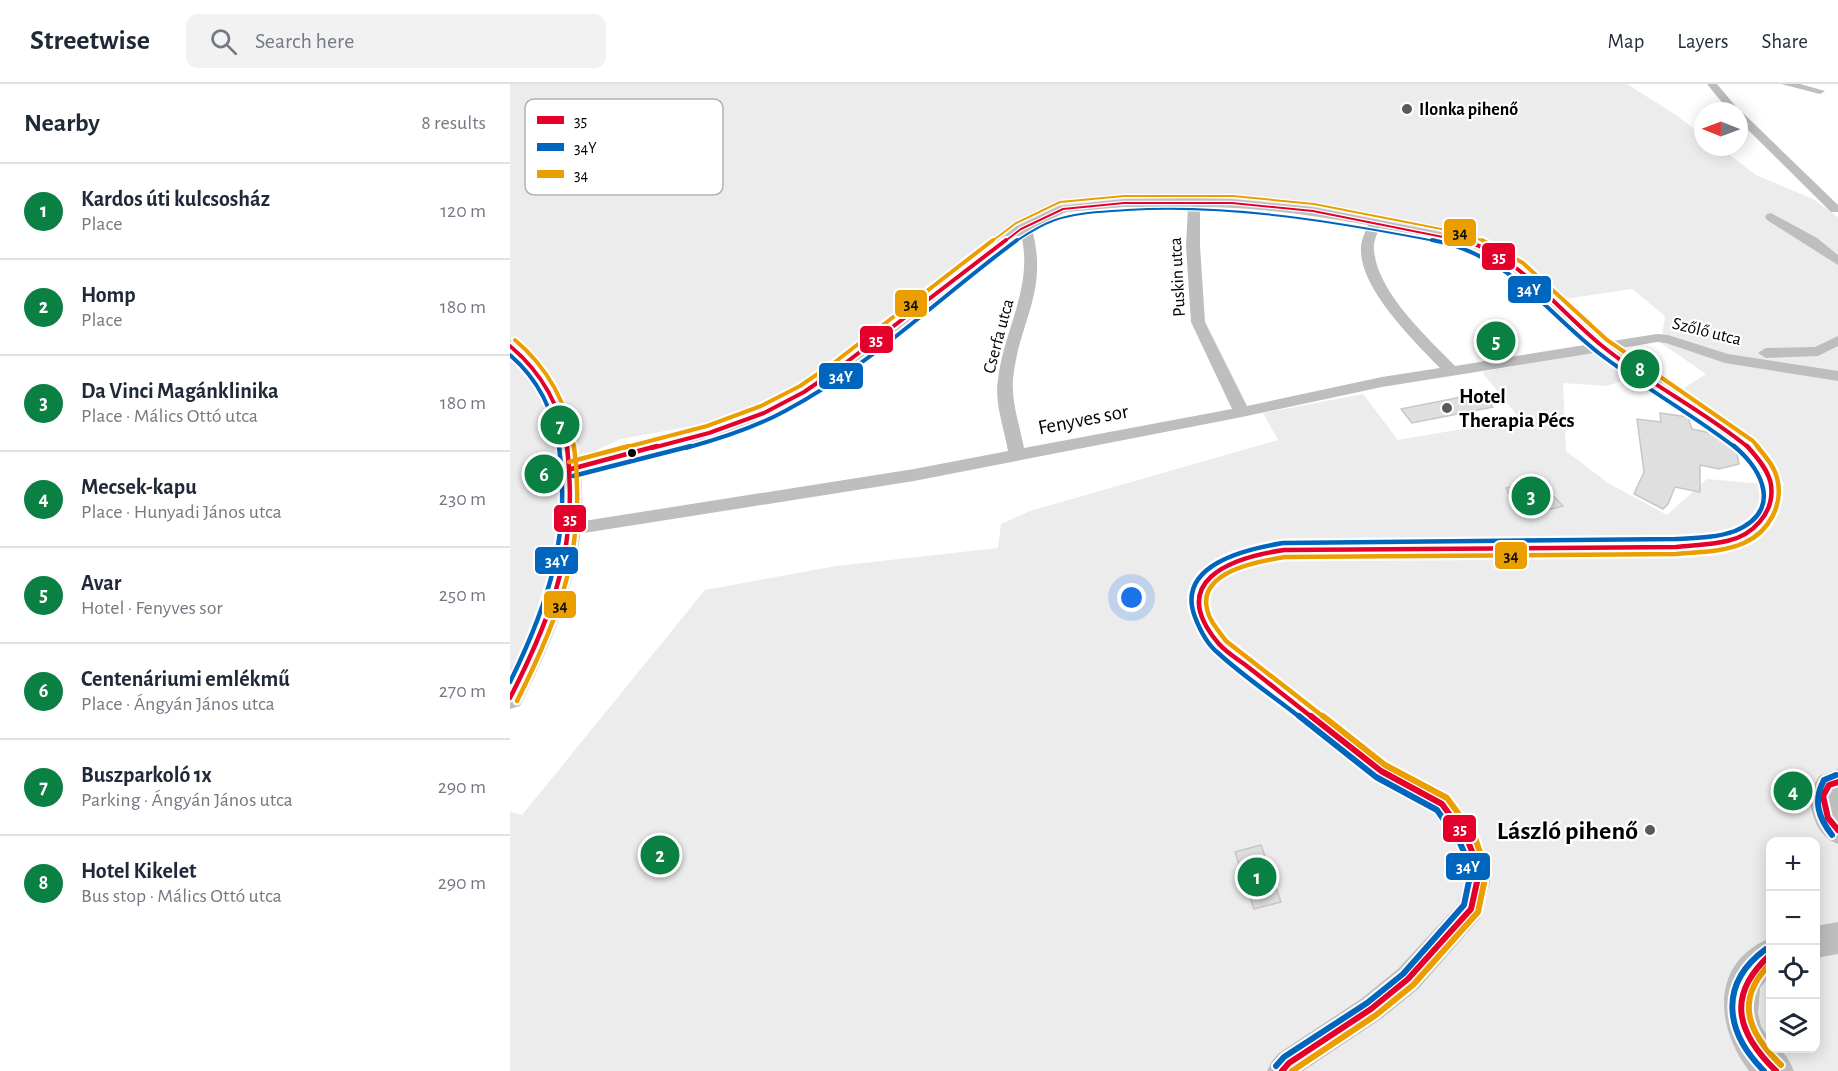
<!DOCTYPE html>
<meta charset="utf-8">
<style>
body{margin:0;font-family:"Alegreya Sans",sans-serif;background:#f2f2f3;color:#1f2937}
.controls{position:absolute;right:18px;bottom:18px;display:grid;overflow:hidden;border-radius:12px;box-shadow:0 3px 15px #0003}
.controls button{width:54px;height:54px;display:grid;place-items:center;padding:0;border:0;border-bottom:2px solid #e0e1e3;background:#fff;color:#1f2937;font:30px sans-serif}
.compass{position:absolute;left:1184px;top:18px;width:54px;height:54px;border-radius:50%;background:#fff;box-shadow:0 3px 15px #0003;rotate:271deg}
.you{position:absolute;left:622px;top:514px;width:21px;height:21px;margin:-15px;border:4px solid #fff;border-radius:50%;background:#1a73e8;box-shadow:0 0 0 9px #1a73e833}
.badge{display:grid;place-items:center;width:39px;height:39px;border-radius:50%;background:#0b8043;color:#fff;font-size:20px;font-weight:700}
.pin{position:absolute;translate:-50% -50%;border:3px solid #fff;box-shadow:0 2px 6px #0006}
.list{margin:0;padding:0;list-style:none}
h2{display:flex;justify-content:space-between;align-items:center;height:78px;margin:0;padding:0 24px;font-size:26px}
h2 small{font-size:20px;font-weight:400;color:#747a83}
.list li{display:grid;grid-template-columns:39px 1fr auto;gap:18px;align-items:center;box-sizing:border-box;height:96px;padding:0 24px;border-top:2px solid #e0e1e3}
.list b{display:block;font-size:22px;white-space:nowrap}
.list p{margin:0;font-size:20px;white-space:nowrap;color:#747a83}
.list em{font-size:20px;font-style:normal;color:#747a83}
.icon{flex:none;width:33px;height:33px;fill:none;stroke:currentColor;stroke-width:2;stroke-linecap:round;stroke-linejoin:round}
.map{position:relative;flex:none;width:1328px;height:987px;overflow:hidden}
header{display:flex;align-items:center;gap:36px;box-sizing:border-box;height:84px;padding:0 30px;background:#fff;border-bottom:2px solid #e0e1e3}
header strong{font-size:28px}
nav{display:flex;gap:33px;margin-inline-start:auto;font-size:21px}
.search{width:420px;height:54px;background:#f2f2f3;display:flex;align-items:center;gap:15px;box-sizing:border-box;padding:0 21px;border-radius:12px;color:#747a83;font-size:22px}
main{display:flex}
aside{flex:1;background:#fff}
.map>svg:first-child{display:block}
</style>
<header>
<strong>Streetwise</strong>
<div class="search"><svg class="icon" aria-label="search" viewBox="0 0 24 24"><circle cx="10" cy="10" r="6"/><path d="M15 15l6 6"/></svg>Search here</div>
<nav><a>Map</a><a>Layers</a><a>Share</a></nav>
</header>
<main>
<aside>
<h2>Nearby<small>8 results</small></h2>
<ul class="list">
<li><span class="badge">1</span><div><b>Kardos úti kulcsosház</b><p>Place</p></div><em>120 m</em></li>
<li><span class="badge">2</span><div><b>Homp</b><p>Place</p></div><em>180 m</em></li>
<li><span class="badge">3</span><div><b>Da Vinci Magánklinika</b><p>Place · Málics Ottó utca</p></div><em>180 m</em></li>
<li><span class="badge">4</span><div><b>Mecsek-kapu</b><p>Place · Hunyadi János utca</p></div><em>230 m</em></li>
<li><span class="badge">5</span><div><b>Avar</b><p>Hotel · Fenyves sor</p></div><em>250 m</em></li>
<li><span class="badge">6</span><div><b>Centenáriumi emlékmű</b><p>Place · Ángyán János utca</p></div><em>270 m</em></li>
<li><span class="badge">7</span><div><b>Buszparkoló 1x</b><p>Parking · Ángyán János utca</p></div><em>290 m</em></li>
<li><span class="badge">8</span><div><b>Hotel Kikelet</b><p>Bus stop · Málics Ottó utca</p></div><em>290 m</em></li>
</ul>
</aside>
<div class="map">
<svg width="1328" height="987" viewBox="0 0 1328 987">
<rect width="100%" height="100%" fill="#fff"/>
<path fill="#ececec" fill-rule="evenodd" d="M0,0H1117L1166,31L1193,51V63H1209L1246,91L1303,115L1328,133V987H0V728L12,731L195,506L326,482L488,464L491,440L520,427L768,356L753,329L853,310L888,356L1010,335L972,288L1085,268L1120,294L1097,302L1053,299L1056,367L1098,399L1157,431L1197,395L1275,402L1259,371L1192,319L1169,307L1196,290L1151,259L1155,232L1122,205L1041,217L1008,185L956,157L865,138L684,118L553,125L511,145L329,284L254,329L111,355L54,381L58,445L0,596ZM1260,758H1306V964H1260Z"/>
<g fill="#dfdfdf" stroke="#c7c7c7" stroke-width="1.5">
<polygon points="971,309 983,323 902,339 891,325"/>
<polygon points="1150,329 1178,333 1182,345 1205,350 1227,370 1229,380 1209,385 1190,381 1190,408 1165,403 1158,420 1153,425 1124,410 1134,388 1127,335 1151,338"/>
<polygon points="1028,396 1053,422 1021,430 1015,419 1004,421 996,404"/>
<polygon points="751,761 771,818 744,825 725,768"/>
</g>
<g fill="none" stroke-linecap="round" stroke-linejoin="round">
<g fill="#bebebe" fill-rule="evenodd">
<polygon points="1197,0 1207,0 1228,25 1229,27 1219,27"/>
<polygon points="1271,0 1290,0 1315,7 1310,10"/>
<polygon points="1229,28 1233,29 1328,121 1328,128 1321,128 1229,37"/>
<path d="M684,114L722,115L803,123L961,154L991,168L1013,182L1096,258L1147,250L1158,251L1218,270L1328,287V297L1215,279L1156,259L1147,258L1106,265C1137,286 1167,307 1198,327C1212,338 1229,347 1243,359C1253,367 1262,380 1267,392C1273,405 1270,420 1264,432C1245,466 1200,468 1166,469L774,473C742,477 679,491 704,538C708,544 714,550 718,556L879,680L940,712L966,747L977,775L980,798L970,834L908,905L871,935L793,987H757L762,977L769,969L851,915L888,885L949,819L954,798L953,775L947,761L924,728L863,694L704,568C694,554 682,540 679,523C671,477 742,464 774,459L1166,456C1194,455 1239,455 1250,422C1254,411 1254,397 1247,387C1233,362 1204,347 1181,331C1151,310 1120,289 1090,268L872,303L732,333L404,397L61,451L54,450L52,445L54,440L61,439L404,385L498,367C494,344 484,318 488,295C494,245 524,202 511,151L334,287L300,311L260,333L205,353L61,391L55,389L52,385L55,381L193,345L248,325L288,305L324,281L507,142L549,122L614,115ZM614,123H678L676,162L681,238L722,325L514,364C510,342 501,318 503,295C509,237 539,208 522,145L556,128ZM690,123C747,123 802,131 858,141C855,149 851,156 851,164C849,204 904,257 930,284L872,293L737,322L695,238L690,162ZM869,144C896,149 925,152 951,160C1003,175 1043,225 1081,260L945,282C917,253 867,208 864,166C863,158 867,151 869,144Z"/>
<polygon points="1261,129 1307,154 1328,171 1328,181 1257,136 1255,133 1257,130"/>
<polygon points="1328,252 1328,262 1308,272 1256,274 1248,269 1256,264 1305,263"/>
</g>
<g fill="#bebebe" fill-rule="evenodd">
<path d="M0,256C21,262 37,286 47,304C58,323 63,343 67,364C86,457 51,541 10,622L0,625C0,614 0,599 0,588C2,581 7,574 11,568C18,551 26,534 32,517C57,447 66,321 0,271Z"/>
<path d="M1328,685V760C1307,752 1303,733 1298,712L1309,692Z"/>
<polygon points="1328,838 1328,870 1306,874 1306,842"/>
<path d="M1260,854V891L1250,904L1248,929L1251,942L1260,957V964C1274,964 1279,976 1284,987H1239C1205,942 1200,879 1260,854Z"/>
</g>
<g stroke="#fff" stroke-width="4.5">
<polyline id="bus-1-far3" points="494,158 511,145 553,125 614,119 722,119 803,127 958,158"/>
</g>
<g stroke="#fff" stroke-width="8">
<g id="bus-1-far2">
<path d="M953,156C1010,173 1047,225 1091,261C1137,299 1193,326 1239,364"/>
<path d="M0,262C31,288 51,323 57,364"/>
<polyline points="142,364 199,349 254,329 294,308 329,284 496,156"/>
</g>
</g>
<g stroke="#fff" stroke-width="9">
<g id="bus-1-far1">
<polyline points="61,385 147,362"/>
<path d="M0,614C44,528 69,461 57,362"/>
<path d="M803,634C781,617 760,600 738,583C729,576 717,569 709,560C656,498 719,474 774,466L1166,463C1183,461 1200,461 1217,457C1242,452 1265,429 1261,401C1259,387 1247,373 1237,362"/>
</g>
</g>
<g stroke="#fff" stroke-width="10">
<g id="bus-1">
<polyline points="1328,698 1319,701 1313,712 1318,734 1328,746"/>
<path d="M1260,871C1216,911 1226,948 1266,987"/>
<polyline points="772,987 779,979 861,925 898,895 961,825 967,798 965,775 957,755 932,720 871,687 801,632"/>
</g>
</g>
<g stroke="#fff" stroke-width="4.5">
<path id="bus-2-far3" d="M505,158C518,149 531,141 545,136C567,128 594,128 617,126C722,120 827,138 930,158"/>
</g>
<g stroke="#fff" stroke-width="8">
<g id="bus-2-far2">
<path d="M922,156C998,170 1033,225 1090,270C1133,303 1182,330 1226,364"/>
<path d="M0,271C28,295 44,328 49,364"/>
<path d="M176,364C209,355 244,344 275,327C360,282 430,213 507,156"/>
</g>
</g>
<g stroke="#fff" stroke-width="9">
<g id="bus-2-far1">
<polyline points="63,392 181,362"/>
<path d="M0,598C39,519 61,451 49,362"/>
<path d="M791,634C763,612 733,592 707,568C696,559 690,546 685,533C665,481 736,465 773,459L1165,455C1185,454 1206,454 1225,447C1272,427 1254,387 1224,362"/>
</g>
</g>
<g stroke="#fff" stroke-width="10">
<g id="bus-2">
<path d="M1322,751C1308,733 1303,717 1314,696L1326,691"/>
<polyline points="766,982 774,973 857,919 893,890 954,821 959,797 958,777 950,759 927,726 866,693 789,632"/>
<path d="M1254,987C1215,948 1208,900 1256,865"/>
</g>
</g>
<g stroke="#fff" stroke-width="4.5">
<polyline id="bus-3-far3" points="481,158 506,139 550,118 614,112 723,112 804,120 957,150 975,158"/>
</g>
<g stroke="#fff" stroke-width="8">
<g id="bus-3-far2">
<polyline points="972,156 1013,179 1097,256 1243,357 1249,364"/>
<path d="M5,256C38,284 58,321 64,364"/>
<polyline points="113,364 197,342 251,322 290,302 325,278 483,156"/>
</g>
</g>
<g stroke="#fff" stroke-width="9">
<g id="bus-3-far1">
<polyline points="59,378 119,362"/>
<path d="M7,617C51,530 77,461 64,362"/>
<path d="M815,634L716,557C709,547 699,537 697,525C688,487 750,477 775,473L1166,470C1188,468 1214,468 1234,459C1259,448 1274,420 1267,394C1264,382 1255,372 1247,362"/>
</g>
</g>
<g stroke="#fff" stroke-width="10">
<g id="bus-3">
<path d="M1260,880C1224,916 1238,949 1271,981"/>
<polyline points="782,987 866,931 903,901 968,828 974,799 972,774 964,751 937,714 875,681 813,632"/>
</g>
</g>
<use href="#bus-1-far3" stroke="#e4002b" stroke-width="2"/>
<use href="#bus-1-far2" stroke="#e4002b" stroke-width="4"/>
<use href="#bus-1-far1" stroke="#e4002b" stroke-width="4.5"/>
<use href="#bus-1" stroke="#e4002b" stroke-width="6"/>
<use href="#bus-2-far3" stroke="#0065bd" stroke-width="2"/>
<use href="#bus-2-far2" stroke="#0065bd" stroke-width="4"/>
<use href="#bus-2-far1" stroke="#0065bd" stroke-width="4.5"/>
<use href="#bus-2" stroke="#0065bd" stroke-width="6"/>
<use href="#bus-3-far3" stroke="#eb9e00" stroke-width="2"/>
<use href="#bus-3-far2" stroke="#eb9e00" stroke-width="4"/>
<use href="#bus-3-far1" stroke="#eb9e00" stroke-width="4.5"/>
<use href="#bus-3" stroke="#eb9e00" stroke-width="6"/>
</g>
<g fill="#595959" stroke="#fff" stroke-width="2">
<circle cx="897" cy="25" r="6"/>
<circle cx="937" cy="324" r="6"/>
<circle cx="1140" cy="746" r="6"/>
</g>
<circle fill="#000" stroke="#fff" stroke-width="2" cx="122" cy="369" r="5"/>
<g text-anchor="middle" stroke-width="4.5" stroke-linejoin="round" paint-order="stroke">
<g font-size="18" font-weight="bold" fill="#000" stroke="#fff" text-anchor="start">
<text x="909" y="31">Ilonka pihenő</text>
</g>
<g font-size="18" fill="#000" stroke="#fff">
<text transform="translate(667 193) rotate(-93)" y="6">Puskin utca</text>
<text transform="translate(1197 247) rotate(14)" y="6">Szőlő utca</text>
<text transform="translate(488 252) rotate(-75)" y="6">Cserfa utca</text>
</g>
<g font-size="21" font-weight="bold" fill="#000" stroke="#fff" text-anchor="start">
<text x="949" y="319">Hotel<tspan x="949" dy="24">Therapia Pécs</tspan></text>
</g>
<g font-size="21" fill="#000" stroke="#fff">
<text transform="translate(573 335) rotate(-11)" y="7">Fenyves sor</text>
</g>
<g font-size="26" font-weight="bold" fill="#000" stroke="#fff" text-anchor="end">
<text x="1128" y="755">László pihenő</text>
</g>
</g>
<rect x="15" y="15" width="198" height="96" rx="9" fill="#fff" stroke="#b2b2b2" stroke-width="1.5"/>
<rect x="27" y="32" width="27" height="8" fill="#e4002b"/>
<rect x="27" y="59" width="27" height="8" fill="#0065bd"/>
<rect x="27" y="86" width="27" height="8" fill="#eb9e00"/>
<g font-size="16" fill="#000">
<text x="64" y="42">35</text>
<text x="64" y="69">34Y</text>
<text x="64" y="96">34</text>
</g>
<g stroke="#fff" stroke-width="2">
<rect x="933" y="134" width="34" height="29" rx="6" fill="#eb9e00"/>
<rect x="971" y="158" width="35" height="29" rx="6" fill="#e4002b"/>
<rect x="997" y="191" width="45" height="29" rx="6" fill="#0065bd"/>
<rect x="384" y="205" width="34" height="29" rx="6" fill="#eb9e00"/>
<rect x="349" y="241" width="35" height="29" rx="6" fill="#e4002b"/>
<rect x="308" y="278" width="46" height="28" rx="6" fill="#0065bd"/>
<rect x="43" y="420" width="34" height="29" rx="6" fill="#e4002b"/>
<rect x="984" y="457" width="34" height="29" rx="6" fill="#eb9e00"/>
<rect x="24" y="462" width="45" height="29" rx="6" fill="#0065bd"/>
<rect x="33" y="506" width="34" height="29" rx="6" fill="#eb9e00"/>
<rect x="932" y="730" width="35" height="29" rx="6" fill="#e4002b"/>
<rect x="935" y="768" width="46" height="29" rx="6" fill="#0065bd"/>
</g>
<g font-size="16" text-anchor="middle" font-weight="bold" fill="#fff">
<text x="989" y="178">35</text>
<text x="1019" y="211">34Y</text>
<text x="366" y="261">35</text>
<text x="331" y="298">34Y</text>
<text x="60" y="440">35</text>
<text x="47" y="482">34Y</text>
<text x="950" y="750">35</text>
<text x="958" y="788">34Y</text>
</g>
<g font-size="16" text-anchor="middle" font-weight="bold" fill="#111">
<text x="950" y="154">34</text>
<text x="401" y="225">34</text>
<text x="1001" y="477">34</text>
<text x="50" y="527">34</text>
</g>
</svg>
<div class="controls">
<button>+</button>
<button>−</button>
<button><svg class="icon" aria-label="locate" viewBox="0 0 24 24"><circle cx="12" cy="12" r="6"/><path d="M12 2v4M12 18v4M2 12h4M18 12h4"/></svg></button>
<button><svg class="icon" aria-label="layers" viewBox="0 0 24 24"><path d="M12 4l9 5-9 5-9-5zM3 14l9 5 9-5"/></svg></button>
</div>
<svg class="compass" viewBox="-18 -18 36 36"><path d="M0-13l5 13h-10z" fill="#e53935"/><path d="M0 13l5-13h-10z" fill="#747a83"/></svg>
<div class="you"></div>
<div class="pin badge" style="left:747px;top:793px">1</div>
<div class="pin badge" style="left:150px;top:771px">2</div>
<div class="pin badge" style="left:1021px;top:412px">3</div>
<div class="pin badge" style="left:1283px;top:707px">4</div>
<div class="pin badge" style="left:986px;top:257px">5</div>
<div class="pin badge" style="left:34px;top:390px">6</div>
<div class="pin badge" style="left:50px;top:341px">7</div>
<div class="pin badge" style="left:1130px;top:285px">8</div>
</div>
</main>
